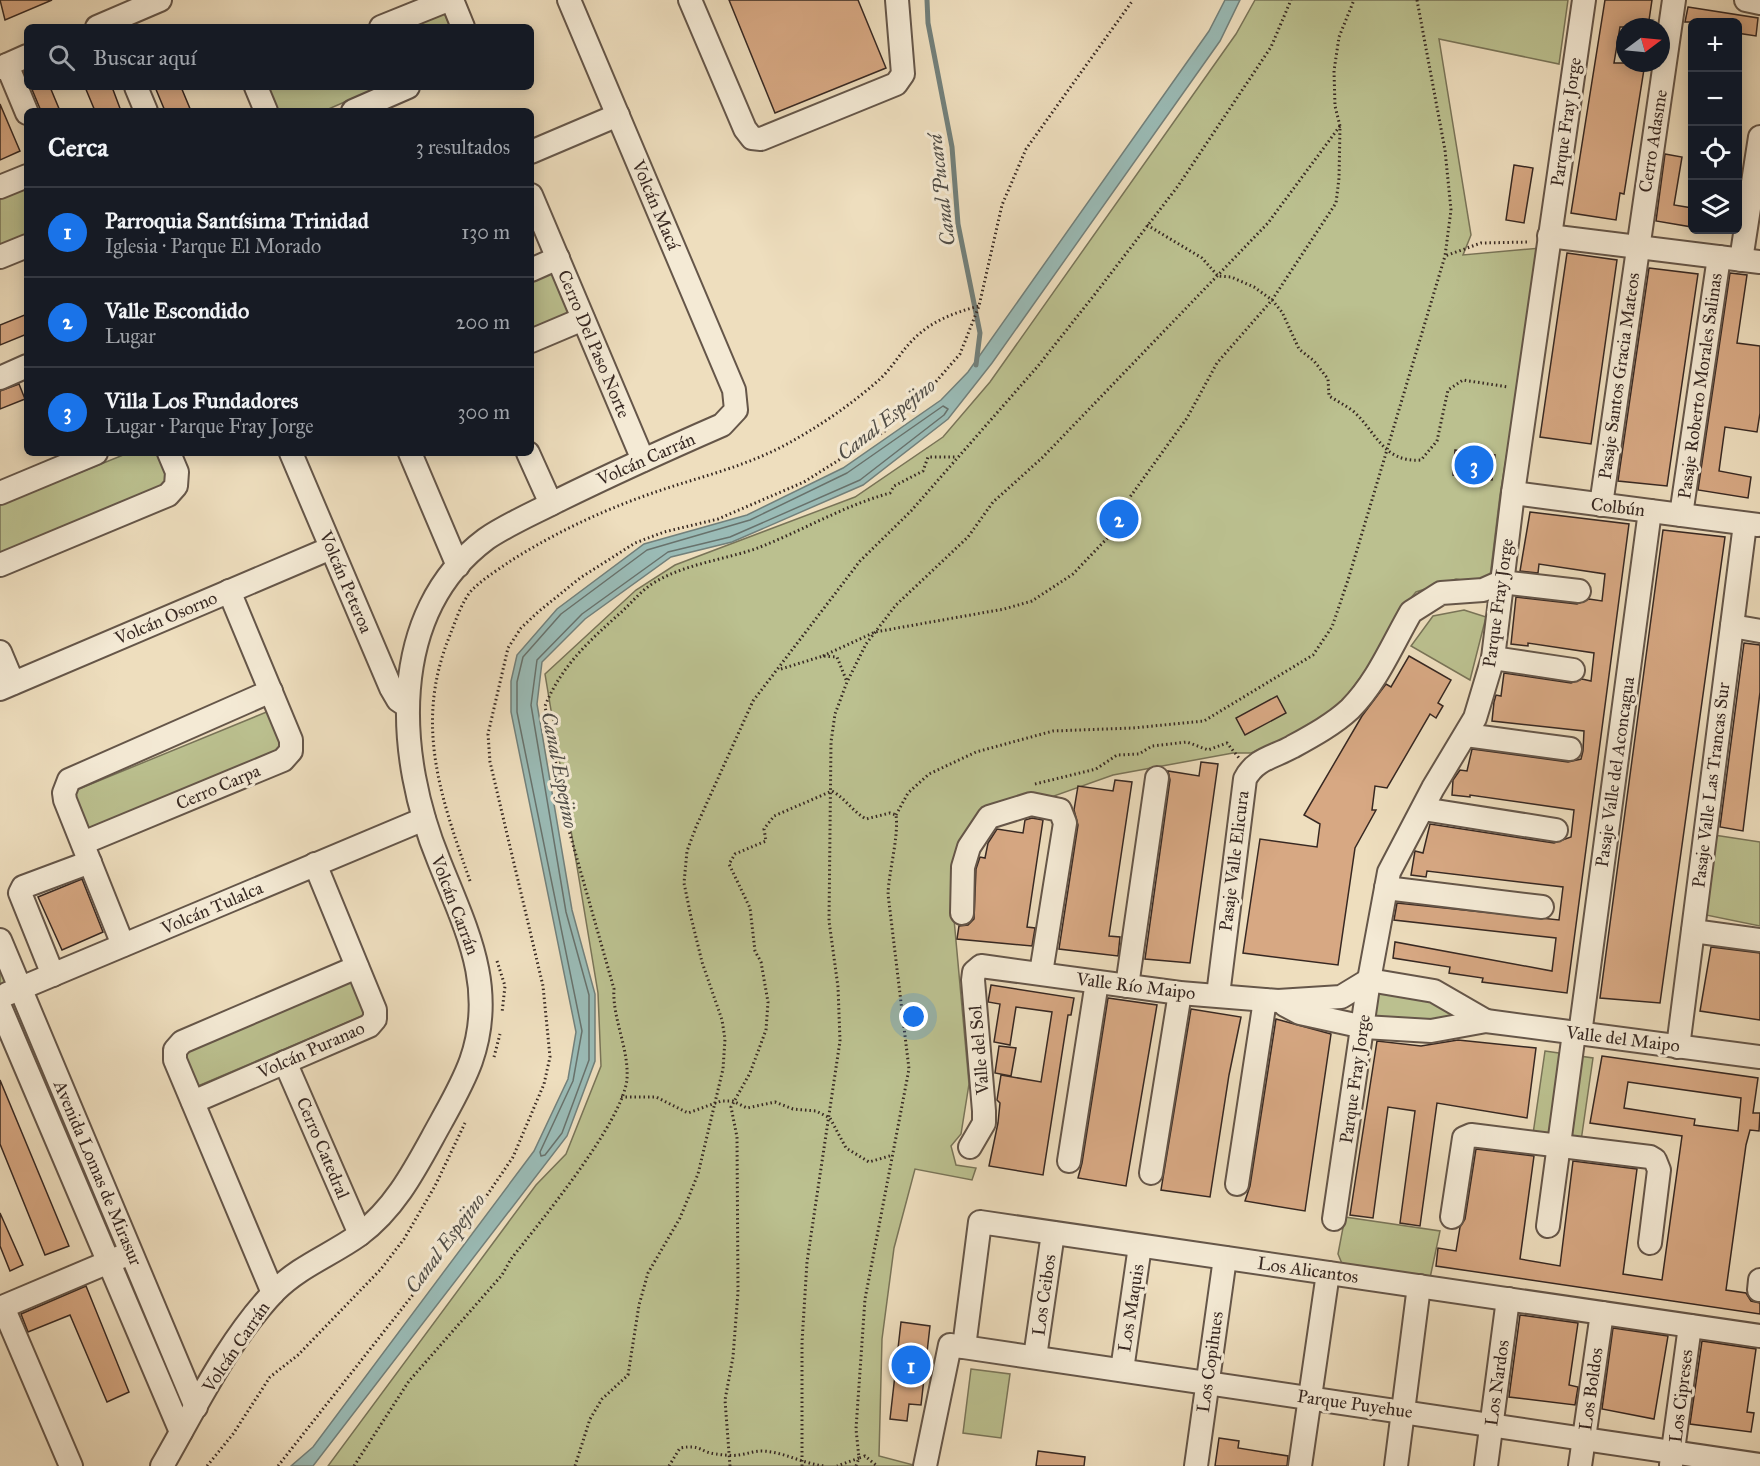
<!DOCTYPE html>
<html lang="es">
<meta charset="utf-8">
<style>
body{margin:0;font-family:"IM FELL Great Primer",serif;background:#242831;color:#f1f3f6}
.controls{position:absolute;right:18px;top:18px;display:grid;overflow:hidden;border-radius:9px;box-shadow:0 3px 15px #0003}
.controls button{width:54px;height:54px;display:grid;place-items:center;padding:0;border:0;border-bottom:2px solid #363941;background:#171b24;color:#f1f3f6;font:30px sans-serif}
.compass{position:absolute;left:1616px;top:18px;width:54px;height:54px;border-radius:50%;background:#171b24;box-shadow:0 3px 15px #0003;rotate:74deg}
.you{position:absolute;left:914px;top:1017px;width:21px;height:21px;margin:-15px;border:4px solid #fff;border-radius:50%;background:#1a73e8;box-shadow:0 0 0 9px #1a73e833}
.badge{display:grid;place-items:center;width:39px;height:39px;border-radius:50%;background:#1a73e8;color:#fff;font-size:20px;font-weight:700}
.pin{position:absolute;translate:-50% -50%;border:3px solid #fff;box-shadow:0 2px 6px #0006}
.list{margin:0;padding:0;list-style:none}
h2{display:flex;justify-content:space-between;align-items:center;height:78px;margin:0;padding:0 24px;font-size:26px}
h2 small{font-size:20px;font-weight:400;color:#9ea1a6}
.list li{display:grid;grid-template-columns:39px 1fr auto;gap:18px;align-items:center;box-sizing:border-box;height:90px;padding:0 24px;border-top:2px solid #363941}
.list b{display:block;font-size:22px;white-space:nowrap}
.list p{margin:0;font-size:20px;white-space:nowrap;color:#9ea1a6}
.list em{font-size:20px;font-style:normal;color:#9ea1a6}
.icon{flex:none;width:33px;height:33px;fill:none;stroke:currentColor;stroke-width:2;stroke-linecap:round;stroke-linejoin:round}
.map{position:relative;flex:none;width:1760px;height:1466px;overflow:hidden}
.search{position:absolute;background:#171b24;box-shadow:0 3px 15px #0003;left:24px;top:24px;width:510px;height:66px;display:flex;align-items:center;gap:15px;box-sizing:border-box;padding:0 21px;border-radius:9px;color:#9ea1a6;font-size:22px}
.panel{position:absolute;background:#171b24;box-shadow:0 3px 15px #0003;left:24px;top:108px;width:510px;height:348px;border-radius:9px}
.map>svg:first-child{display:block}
</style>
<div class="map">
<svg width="1760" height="1466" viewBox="0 0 1760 1466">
<rect width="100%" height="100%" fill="#eedebe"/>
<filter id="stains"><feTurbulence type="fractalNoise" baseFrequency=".00333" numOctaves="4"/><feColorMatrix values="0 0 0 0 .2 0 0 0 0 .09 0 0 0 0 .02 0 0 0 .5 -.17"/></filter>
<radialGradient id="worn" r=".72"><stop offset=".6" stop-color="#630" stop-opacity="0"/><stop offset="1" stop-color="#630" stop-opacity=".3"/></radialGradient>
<g fill="#bbc08f" stroke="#797458" stroke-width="1.5">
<polygon points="1255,0 1568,0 1559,64 1439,39 1471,235 1463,255 1541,248 1500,495 1490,577 1479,583 1456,579 1416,592 1399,612 1368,667 1337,709 1304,730 1251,753 1233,753 1113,775 992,818 953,908 969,1084 961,1134 951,1146 956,1165 976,1168 972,1180 915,1169 894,1248 882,1339 879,1456 917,1466 328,1466 536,1185 566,1154 601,1066 598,993 545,674 636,590 675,565 855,497 943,437 990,382 1236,34"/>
<polygon points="444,12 450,27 405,27"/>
<polygon points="263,87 379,87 324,111 273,111"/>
<polygon points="27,185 27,235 0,246 0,197"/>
<polygon points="557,270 572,314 531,331 531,282"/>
<polygon points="128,453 162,453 174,481 0,555 0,505"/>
<polygon points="1464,610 1486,617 1470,680 1411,646 1433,616"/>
<polygon points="269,711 283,749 84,832 69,793"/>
<polygon points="1714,835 1760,842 1760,926 1706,915"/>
<polygon points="0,964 180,1393 176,1398 0,987"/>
<polygon points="353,978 369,1013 198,1086 184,1052"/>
<polygon points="1381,992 1429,998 1455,1016 1431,1023 1377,1018 1374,1013 1378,994"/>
<polygon points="1545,1051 1593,1058 1581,1141 1533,1134"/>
<polygon points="1345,1217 1440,1231 1430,1278 1343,1266 1338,1254"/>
<polygon points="971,1369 1010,1374 1001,1438 963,1433"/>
</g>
<polygon fill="#9abbb6" stroke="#72807b" stroke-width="1.5" points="1225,0 1240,0 1220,41 992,363 948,419 863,485 732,542 671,557 585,619 542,662 537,704 572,910 595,994 595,1061 567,1136 313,1466 291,1466 313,1447 534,1151 568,1079 576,1032 511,712 511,681 517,655 557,609 644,544 747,515 843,468 941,400 968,372 1209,31"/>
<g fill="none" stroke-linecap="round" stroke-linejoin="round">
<polygon stroke="#68726c" stroke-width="1.5" points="943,406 948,409 944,415 860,480 730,537 668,552 582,614 537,660 531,705 566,912 589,995 589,1060 562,1133 545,1155 541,1156 540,1152 573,1081 582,1031 517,712 517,682 523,657 561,614 647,550 750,520 847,473"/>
<polyline stroke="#72807b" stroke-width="5" points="927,0 928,23 952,147 958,224 980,333 976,365"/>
</g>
<g fill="#d7a883" stroke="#372822" stroke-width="1.5" fill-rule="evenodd">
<polygon points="0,0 52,0 5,20"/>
<polygon points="729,0 858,0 886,68 775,113"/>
<polygon points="1605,0 1652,0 1648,27 1620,27 1614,63 1645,63 1624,194 1620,193 1616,220 1571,213"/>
<polygon points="1688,7 1758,18 1756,36 1737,33 1737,22 1685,22"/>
<polygon points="31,87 50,87 60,111 41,111"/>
<polygon points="85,87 112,87 121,111 95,111"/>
<polygon points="155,87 181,87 191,111 165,111"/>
<polygon points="0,104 20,151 0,160"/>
<polygon points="1665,154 1682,157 1674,205 1692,208 1692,227 1656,221"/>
<polygon points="1514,165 1533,168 1524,223 1506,220"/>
<polygon points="1567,253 1617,260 1591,444 1540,437"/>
<polygon points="1649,268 1698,274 1667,486 1618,481"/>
<polygon points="1730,273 1747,275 1737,343 1760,346 1760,413 1757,432 1725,427 1719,471 1751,477 1748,498 1698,490"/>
<polygon points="27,314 27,334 0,345 0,325"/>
<polygon points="19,384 25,399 0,409 0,391"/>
<polygon points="1455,450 1495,455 1492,480 1453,475"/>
<polygon points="1530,512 1629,524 1567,993 1482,982 1483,978 1449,973 1450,967 1393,958 1395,942 1552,971 1556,938 1394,920 1397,903 1559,920 1563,887 1427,871 1426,877 1411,875 1415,851 1423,853 1430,824 1554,843 1571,837 1574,810 1470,795 1470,797 1452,795 1453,780 1460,770 1467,771 1472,749 1568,762 1581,759 1583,751 1584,731 1492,721 1494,702 1496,695 1501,696 1504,673 1571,683 1582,679 1591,681 1594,653 1528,643 1528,646 1511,644 1516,597 1577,604 1589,599 1602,601 1605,574 1539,564 1538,573 1520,571"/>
<polygon points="1663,530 1725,537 1660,1003 1600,998"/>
<polygon points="1744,643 1760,645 1760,692 1743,831 1720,827"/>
<polygon points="1409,656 1451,680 1438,703 1443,706 1436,718 1430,714 1387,788 1375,786 1372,810 1376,810 1355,848 1338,965 1243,953 1260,839 1317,847 1320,824 1304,815 1362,716 1386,684 1391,687"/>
<polygon points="1277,696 1286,713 1245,735 1236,718"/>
<polygon points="1201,762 1218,764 1190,963 1145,959 1170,780 1168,771 1199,776"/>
<polygon points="1115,780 1132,782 1109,936 1120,937 1118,956 1059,949 1078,825 1074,810 1078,786 1113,791"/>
<polygon points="1032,818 1043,820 1027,927 1035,928 1032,946 957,939 959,926 968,925 974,919 976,869 980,857 985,858 988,843 997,829 1023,833 1025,820"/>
<polygon points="82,879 103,932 62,950 38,897"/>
<polygon points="1711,947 1760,953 1760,1020 1700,1011"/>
<polygon points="991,985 1074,998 1071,1015 1068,1015 1043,1175 989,1166 998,1123 1000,1103 997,1100 1001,1075 1041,1082 1052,1012 1016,1007 1010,1045 994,1042 1000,1004 988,1002"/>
<polygon points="1108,998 1157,1005 1126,1186 1078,1178 1082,1163"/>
<polygon points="1191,1009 1241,1017 1229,1075 1210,1197 1161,1190"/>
<polygon points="1276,1019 1331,1034 1305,1211 1245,1201 1250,1186"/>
<polygon points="1458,1040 1536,1048 1527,1118 1437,1103 1420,1226 1400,1223 1415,1111 1388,1107 1373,1218 1350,1215 1377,1041 1421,1046"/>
<polygon points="999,1046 1016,1048 1011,1076 995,1073"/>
<path d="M1602,1056L1758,1078L1753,1113H1760L1759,1131L1750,1130L1746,1145L1726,1290L1746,1293L1751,1301L1760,1303V1314L1436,1266L1438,1248L1456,1251L1460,1227L1465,1219L1476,1149L1534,1156L1520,1259L1560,1266L1573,1161L1637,1169L1623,1274L1662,1280L1682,1136L1590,1123ZM1628,1082L1741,1098L1738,1131L1694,1125L1695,1119L1624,1108Z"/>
<polygon points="0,1080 69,1246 45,1255 0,1144"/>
<polygon points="0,1213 23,1265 10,1271 0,1246"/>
<polygon points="86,1286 129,1392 107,1402 70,1315 28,1332 21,1314"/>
<polygon points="1520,1315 1578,1323 1569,1385 1578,1387 1575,1405 1509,1397"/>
<polygon points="901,1322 930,1326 921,1405 909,1404 907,1421 890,1419"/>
<polygon points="1613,1328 1668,1336 1654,1419 1602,1409"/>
<polygon points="1702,1341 1756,1349 1747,1412 1754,1413 1751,1432 1690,1424"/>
<polygon points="1219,1438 1239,1441 1238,1448 1288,1456 1287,1466 1215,1466"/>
<polygon points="1038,1451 1085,1457 1084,1466 1036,1466"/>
</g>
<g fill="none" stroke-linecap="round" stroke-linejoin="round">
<g stroke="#655649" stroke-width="26">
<g id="minor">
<polyline points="452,0 463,27"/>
<polyline points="690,0 745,129 752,138 761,139 896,84 903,74 897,0"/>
<polyline points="1746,0 1760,3"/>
<polyline points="97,27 160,0"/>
<polyline points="381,27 448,0"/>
<polyline points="7,65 27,113"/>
<polyline points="0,68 27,56"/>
<polyline points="136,87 146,111"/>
<polyline points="256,87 266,111"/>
<polyline points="353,111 408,87"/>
<polyline points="531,152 618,115"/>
<polyline points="0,187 27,176"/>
<polyline points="531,195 643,460"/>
<polyline points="1549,236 1760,262"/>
<polyline points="0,257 27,246"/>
<polyline points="1741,260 1760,137"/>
<polyline points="531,270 558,258"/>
<polyline points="531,341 583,319"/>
<polyline points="0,378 27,366"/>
<polyline points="291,453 391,688 398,700 407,706"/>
<polyline points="410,453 458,566"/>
<polyline points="528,453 551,504"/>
<polyline points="0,493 96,453"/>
<polyline points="1513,493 1758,525"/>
<polyline points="1601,505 1674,0"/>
<polyline points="1681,515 1719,257"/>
<polyline points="0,565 168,495 176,486 177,472 169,453"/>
<polyline points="1732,626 1760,631"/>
<polyline points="0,652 13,683"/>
<polyline points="1493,658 1573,670"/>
<polyline points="0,689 331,548"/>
<polyline points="1466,735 1570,749"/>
<polyline points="1423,809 1556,830"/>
<polyline points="83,843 283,760 291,751 291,740 229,591"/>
<polyline points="1386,888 1542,907"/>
<polyline points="962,913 963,867 969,847 989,817 1031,804 1060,810 1065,823 1041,973"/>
<polyline points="1693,931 1760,940"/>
<polyline points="0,940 196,1407"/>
<polyline points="123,945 65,800 64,793 69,780 271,691"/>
<polyline points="53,975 20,893 23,887 90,862"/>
<polyline points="1127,986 1157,778"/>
<polyline points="7,994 424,819"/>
<path d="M1218,995L1245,779C1255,759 1274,757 1292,747C1312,736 1334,724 1350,709C1377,682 1392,645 1411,612L1441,593L1483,590L1501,582L1579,591"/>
<polyline points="1285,1005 1300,1013 1364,1027 1431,1031 1486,1021 1760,1057"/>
<polyline points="0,1007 181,1432"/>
<polyline points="1580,1034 1650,511"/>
<polyline points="1678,1047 1745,524"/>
<polyline points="285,1062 360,1234"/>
<polyline points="193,1102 369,1026 375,1019 375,1010 315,864"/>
<polyline points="970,1147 984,1123 984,1111 973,980 974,972 981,966 1180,993 1278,1001 1341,997 1369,980 1434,991 1486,1021"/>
<polyline points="1069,1161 1097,982"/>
<polyline points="1151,1173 1180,993"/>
<polyline points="1237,1184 1265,1000"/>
<polyline points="1452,1217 1464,1138 1471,1135 1650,1157 1655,1160 1659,1170 1650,1243"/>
<polyline points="1334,1219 1369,980 1389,872 1433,788 1475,718 1493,658 1513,493 1584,0"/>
<polyline points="1548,1226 1574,1033"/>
<polyline points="1759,1290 1760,1280"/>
<polyline points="273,1293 175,1060 175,1050 182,1042 357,967"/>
<polyline points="3,1307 71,1466"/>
<polyline points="0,1308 123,1256"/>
<polyline points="964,1347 980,1222 1760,1336"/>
<polyline points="1035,1357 1053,1233"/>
<polyline points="1122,1370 1140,1246"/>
<polyline points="1671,1465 1690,1326"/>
<path d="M162,1466C196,1407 228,1340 275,1291C300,1266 331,1255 359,1235C398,1206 418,1163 441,1122C452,1102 463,1083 471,1061C497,987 466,929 439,861C396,757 386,614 486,539C508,524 534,513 557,501C612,474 667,449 722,425L736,410L734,390L569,0"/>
<polyline points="925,1466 950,1345 1760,1465"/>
<polyline points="1196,1466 1225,1258"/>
<polyline points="1300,1466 1328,1273"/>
<polyline points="1396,1466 1419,1286"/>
<polyline points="1486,1466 1508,1299"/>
<polyline points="1580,1466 1602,1313"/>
</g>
</g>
<g stroke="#372822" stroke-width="3" stroke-dasharray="1.5 3" stroke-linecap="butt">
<polyline points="1417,0 1445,150 1451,210 1445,256 1481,243 1530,242"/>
<path d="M1147,225L1202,258L1218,276L1231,277L1254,287L1272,300L1282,312L1299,349L1314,361L1328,379L1329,396C1337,401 1345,405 1353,411C1376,431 1383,463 1421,460L1437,441L1448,390L1463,380L1508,387"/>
<polyline points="823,656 875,632 1004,609 1032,601 1073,574 1117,528 1130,497 1187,418 1217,363 1272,300 1336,203 1339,178 1340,126 1335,106 1334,71 1339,37 1354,0"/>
<polyline points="781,669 823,656 837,657 847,682"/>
<polyline points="1035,784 1096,769 1117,755 1139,754 1152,746 1187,742 1208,750 1227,743 1239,758"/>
<polyline points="896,815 908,793 929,774 976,752 1053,731 1133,728 1204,721 1313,655 1332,627 1348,580 1445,256"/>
<path d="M470,881C440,795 414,723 450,635C456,620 462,601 472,590C484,578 499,569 512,560C555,533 599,512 647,495C694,478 743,468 787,444C820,426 852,404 880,379C891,369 899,355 909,344C928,322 953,313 979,306"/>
<polyline points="497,961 505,986 502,1013"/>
<polyline points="494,1057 500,1034"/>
<polyline points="621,1097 656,1097 688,1113 721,1101 733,1101 747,1108 775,1102 793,1109 816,1111 830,1118 846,1148 869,1162 893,1155"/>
<polyline points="207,1466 233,1434 270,1377 298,1355 381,1269 404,1239 435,1186 465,1123"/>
<polyline points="278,1466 460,1235 513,1157 544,1084 550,1057 543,986 490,762 488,734 508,648 521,628 538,612 580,578 635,543 664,532 718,519 804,482 885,431 926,393 960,354 979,306 1002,205 1026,149 1133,0"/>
<path d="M354,1466L409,1381L502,1275L511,1259C540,1222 623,1122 627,1079C629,1048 612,1018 614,989L568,827L545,706C561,667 587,643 618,615C631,604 640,591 655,582C686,564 722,560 755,549C800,532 843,506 890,493L894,486L923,471L928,457H957"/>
<polyline points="575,1466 590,1419 602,1399 628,1375 639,1305 648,1273 680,1218 698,1174 723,1069 725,1039 722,1020 702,962 691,917 684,883 687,851 696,827 753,701 860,561 911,511 1038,366 1095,294 1178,186 1271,47 1291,0"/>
<path d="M669,1466L680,1448C702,1444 699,1452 716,1454C722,1455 733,1456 739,1455C747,1454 754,1451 762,1451C785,1452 803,1464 825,1466"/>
<path d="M730,1466L725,1400L733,1357L738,1292L737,1137L731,1107L750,1073L766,1030L768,1002L761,962L755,951L750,908L729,864L735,854L766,841L764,829L774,816L832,791C846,799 852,811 866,819L890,813L896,815C899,836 889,870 888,894L909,1069L865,1299L856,1429L859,1458L837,1466"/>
<polyline points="802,1466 802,1342 807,1262 840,1041 838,987 829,921 831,742 835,714 847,682 866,644 896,605 968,537 993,502 1042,458 1268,223 1340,126"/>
<polyline points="856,1466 859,1458 865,1456 877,1466"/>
</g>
<use href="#minor" stroke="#f4ead5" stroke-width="22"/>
</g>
<g text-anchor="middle" stroke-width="6" stroke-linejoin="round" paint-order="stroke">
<g font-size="18" fill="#372822" stroke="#f4ead5">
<text transform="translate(1566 122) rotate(-82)" y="6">Parque Fray Jorge</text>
<text transform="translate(1653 141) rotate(-81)" y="6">Cerro Adasme</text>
<text transform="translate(656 205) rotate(67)" y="6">Volcán Macá</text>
<text transform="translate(594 344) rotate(67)" y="6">Cerro Del Paso Norte</text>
<text transform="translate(1619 376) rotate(-82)" y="6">Pasaje Santos Gracia Mateos</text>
<text transform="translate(1700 386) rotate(-82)" y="6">Pasaje Roberto Morales Salinas</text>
<text transform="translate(646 459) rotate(-24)" y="6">Volcán Carrán</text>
<text transform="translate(1618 507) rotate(7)" y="6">Colbún</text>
<text transform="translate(346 582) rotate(67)" y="6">Volcán Peteroa</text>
<text transform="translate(1498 603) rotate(-82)" y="6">Parque Fray Jorge</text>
<text transform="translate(166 618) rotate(-23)" y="6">Volcán Osorno</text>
<text transform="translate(1615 772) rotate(-82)" y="6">Pasaje Valle del Aconcagua</text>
<text transform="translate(1711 785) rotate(-83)" y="6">Pasaje Valle Las Trancas Sur</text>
<text transform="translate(218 787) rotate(-23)" y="6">Cerro Carpa</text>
<text transform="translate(1234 861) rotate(-83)" y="6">Pasaje Valle Elicura</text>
<text transform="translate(455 905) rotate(69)" y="6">Volcán Carrán</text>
<text transform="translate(212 908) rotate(-23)" y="6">Volcán Tulalca</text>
<text transform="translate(1136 986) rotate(7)" y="6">Valle Río Maipo</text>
<text transform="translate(1623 1039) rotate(7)" y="6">Valle del Maipo</text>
<text transform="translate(311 1050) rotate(-24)" y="6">Volcán Puranao</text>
<text transform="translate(979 1050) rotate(-95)" y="6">Valle del Sol</text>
<text transform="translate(1355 1079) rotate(-82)" y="6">Parque Fray Jorge</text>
<text transform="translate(323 1148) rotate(67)" y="6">Cerro Catedral</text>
<text transform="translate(98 1173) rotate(67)" y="6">Avenida Lomas de Mirasur</text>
<text transform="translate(1308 1270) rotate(8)" y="6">Los Alicantos</text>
<text transform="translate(1044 1295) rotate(-82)" y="6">Los Ceibos</text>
<text transform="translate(1131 1308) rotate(-81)" y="6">Los Maquis</text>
<text transform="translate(236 1347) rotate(-56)" y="6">Volcán Carrán</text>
<text transform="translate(1210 1362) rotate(-82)" y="6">Los Copihues</text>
<text transform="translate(1497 1383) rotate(-82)" y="6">Los Nardos</text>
<text transform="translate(1591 1389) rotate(-82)" y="6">Los Boldos</text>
<text transform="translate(1681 1396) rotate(-83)" y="6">Los Cipreses</text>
<text transform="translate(1355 1404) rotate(8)" y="6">Parque Puyehue</text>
</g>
<g font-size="20" font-style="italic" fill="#504d47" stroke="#f4ead5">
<text transform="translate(941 190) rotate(-97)" y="7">Canal Pucará</text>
<text transform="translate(886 419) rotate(-38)" y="7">Canal Espejino</text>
<text transform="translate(560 770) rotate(79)" y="7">Canal Espejino</text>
<text transform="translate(445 1243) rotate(-53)" y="7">Canal Espejino</text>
</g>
</g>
<rect width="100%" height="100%" filter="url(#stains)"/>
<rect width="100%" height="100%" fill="url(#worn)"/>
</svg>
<div class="controls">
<button>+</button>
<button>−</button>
<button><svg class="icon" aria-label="locate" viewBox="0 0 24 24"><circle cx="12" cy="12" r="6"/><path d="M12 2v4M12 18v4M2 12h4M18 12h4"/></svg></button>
<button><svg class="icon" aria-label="layers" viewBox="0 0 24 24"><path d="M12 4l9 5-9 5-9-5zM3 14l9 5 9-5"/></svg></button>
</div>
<svg class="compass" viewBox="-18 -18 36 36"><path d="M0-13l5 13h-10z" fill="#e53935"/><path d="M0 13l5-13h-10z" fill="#9ea1a6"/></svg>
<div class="you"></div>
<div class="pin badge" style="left:911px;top:1365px">1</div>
<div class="pin badge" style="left:1119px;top:519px">2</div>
<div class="pin badge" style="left:1474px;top:465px">3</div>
<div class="search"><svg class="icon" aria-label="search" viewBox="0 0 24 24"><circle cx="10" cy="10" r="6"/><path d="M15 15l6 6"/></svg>Buscar aquí</div>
<section class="panel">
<h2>Cerca<small>3 resultados</small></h2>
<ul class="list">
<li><span class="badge">1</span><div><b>Parroquia Santísima Trinidad</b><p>Iglesia · Parque El Morado</p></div><em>130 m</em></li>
<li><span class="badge">2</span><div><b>Valle Escondido</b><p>Lugar</p></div><em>200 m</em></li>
<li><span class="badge">3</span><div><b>Villa Los Fundadores</b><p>Lugar · Parque Fray Jorge</p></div><em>300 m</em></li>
</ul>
</section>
</div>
